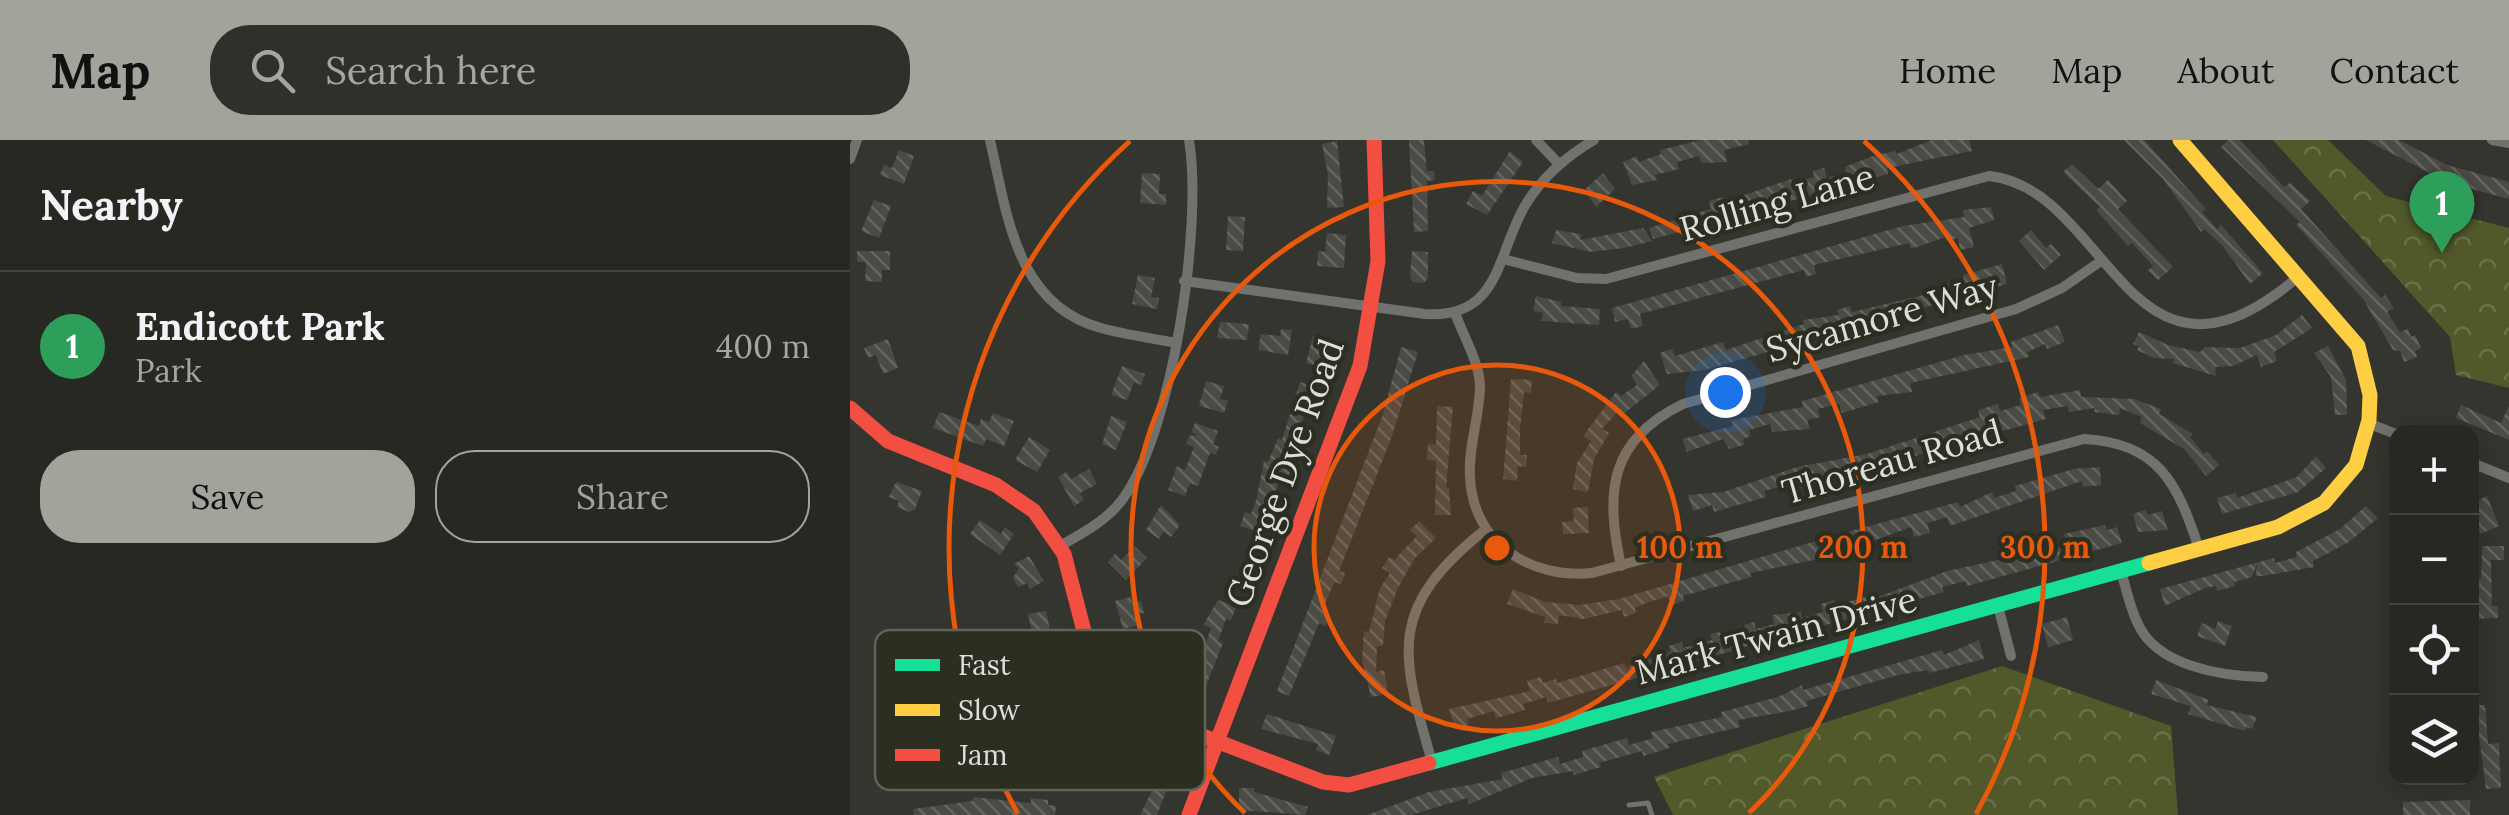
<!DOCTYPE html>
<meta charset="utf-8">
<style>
body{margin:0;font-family:Lora,serif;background:#2f302a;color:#f1f3f6}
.controls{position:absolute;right:30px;bottom:30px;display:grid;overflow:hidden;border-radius:20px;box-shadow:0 5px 25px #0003}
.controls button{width:90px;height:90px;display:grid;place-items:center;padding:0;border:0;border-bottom:2px solid #434440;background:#272822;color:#f1f3f6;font:50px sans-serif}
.you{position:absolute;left:875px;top:252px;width:35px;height:35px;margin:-25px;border:8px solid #fff;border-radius:50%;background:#1a73e8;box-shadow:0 0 0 15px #1a73e833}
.badge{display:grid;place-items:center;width:65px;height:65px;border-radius:50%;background:#a2a49c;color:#fff;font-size:32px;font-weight:700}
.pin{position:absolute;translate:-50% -82px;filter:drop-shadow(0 2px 5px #0008)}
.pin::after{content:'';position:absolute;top:52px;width:35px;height:30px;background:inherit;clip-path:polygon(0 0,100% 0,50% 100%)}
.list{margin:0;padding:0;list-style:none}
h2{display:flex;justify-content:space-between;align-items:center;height:130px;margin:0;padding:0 40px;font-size:42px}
h2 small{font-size:32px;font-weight:400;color:#a4a6a5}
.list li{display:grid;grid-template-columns:65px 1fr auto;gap:30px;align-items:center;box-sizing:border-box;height:150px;padding:0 40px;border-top:2px solid #434440}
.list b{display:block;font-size:38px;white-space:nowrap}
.list p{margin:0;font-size:32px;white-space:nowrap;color:#a4a6a5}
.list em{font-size:32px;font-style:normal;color:#a4a6a5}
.actions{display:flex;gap:20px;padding:30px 40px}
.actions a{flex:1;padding:22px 0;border:2px solid #a2a49c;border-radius:40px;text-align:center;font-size:35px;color:#a2a49c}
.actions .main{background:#a2a49c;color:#111}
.icon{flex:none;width:55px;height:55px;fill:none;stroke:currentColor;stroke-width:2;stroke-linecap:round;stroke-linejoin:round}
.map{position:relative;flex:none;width:1659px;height:675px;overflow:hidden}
header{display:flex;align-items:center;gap:60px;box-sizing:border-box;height:140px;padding:0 50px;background:#a2a49c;color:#111}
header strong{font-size:48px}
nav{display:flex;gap:55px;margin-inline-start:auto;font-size:35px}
.search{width:700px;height:90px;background:#2f302a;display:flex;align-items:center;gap:25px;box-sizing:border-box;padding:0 35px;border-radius:40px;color:#a4a6a5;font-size:38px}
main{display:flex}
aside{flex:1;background:#272822}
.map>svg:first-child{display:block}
</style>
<header>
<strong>Map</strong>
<div class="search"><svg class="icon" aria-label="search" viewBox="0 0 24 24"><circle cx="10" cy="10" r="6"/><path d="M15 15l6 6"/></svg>Search here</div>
<nav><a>Home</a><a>Map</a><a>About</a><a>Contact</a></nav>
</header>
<main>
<aside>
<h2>Nearby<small></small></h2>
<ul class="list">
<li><span class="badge" style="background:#2e9e5b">1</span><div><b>Endicott Park</b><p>Park</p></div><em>400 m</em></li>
</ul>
<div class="actions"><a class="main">Save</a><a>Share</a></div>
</aside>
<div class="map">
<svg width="1659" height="675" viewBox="0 0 1659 675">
<defs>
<pattern id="forest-crowns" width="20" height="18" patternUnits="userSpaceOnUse" patternTransform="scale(2.5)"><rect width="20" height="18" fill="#51592a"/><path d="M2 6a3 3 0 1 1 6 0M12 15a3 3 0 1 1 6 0" fill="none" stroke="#6a7148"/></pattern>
<pattern id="building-back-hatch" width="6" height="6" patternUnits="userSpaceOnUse" patternTransform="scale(2.5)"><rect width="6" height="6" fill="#4a4b45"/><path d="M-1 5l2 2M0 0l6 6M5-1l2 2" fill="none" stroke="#64655f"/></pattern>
</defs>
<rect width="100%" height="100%" fill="#34352e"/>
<g fill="url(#forest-crowns)">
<polygon points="1423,0 1478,0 1536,56 1659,88 1659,248 1606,235 1600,197"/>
<polygon points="1152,526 1321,586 1328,675 823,675 804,637"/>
</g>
<g fill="url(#building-back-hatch)">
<polygon points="559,0 574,0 577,31 584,31 585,40 577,41 578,91 564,92"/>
<polygon points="851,0 898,0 899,4 874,10 877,22 851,23 849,16 827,22 829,29 805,35 807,40 782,45 773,22 787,16 789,22 811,14 810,10"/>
<polygon points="1082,0 1119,0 1122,11 1037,28 1038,34 933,63 932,57 908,64 909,70 803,99 799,88 861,69 859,61 873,57 874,62 941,39 942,43 964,37 963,31 974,28 977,38 996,33 995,27 1020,17 1045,11 1046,14"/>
<polygon points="1274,0 1294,0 1356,69 1352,72 1367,89 1371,85 1413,133 1400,144 1372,105 1354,89 1351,92 1313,39"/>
<polygon points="1378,0 1390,0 1434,47 1440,43 1460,61 1451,69 1531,158 1535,155 1544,168 1537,172 1550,192 1558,189 1561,197 1565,195 1571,208 1565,211 1567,217 1554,222 1550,211 1543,210 1513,159 1446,85 1450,82 1371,7"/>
<polygon points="1516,0 1549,0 1597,25 1659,42 1659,59 1599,43"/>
<polygon points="487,1 494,67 477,68 478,35 472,4"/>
<polygon points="49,10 64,16 54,44 30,35 34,25 42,28"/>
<polygon points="660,11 673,22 637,75 616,64 623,51 632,56"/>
<polygon points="1222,24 1248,49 1258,40 1277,61 1268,69 1323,127 1308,140 1298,130 1303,126 1282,103 1278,106 1246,70 1250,67 1213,32"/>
<polygon points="292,33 310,34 309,54 316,54 316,65 290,63"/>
<polygon points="753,33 765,49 746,67 734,50"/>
<polygon points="24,60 41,66 29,98 11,91"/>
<polygon points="1141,67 1144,80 1119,88 1124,107 1110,110 1108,98 1096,101 1095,97 1061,109 1059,103 964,125 966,134 956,137 954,130 790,174 793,186 781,189 778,179 765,182 762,168 1053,86 1114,77 1113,70"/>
<polygon points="378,76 395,77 393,111 376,110"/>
<polygon points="793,88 802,101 774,108 741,112 702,103 706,90 731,94 730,100"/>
<polygon points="1181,90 1196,108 1201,104 1211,115 1194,130 1169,101"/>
<polygon points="477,93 496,95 494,128 467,126 468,111 475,112"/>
<polygon points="7,111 40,111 40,130 32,130 32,142 15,141 16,122 7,122"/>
<polygon points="562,111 578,112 578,138 574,143 563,142 560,137"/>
<polygon points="1152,124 1157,144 854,230 817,234 810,213 822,209 825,216 873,202 876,210 954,184 953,180 989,175 987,170 1000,166 1002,172 1095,150 1094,144 1114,139 1113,135"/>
<polygon points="288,135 305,138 301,157 309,158 307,169 282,164"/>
<polygon points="686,156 711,162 711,166 750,169 749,185 691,181 693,173 683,171"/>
<polygon points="1452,175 1462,188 1424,212 1427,221 1411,227 1407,215 1383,226 1365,227 1366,236 1323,223 1324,219 1304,218 1287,210 1289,206 1283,204 1289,192 1318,205 1350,212 1355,207 1390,208 1426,195"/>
<polygon points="370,182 399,184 397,200 367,198"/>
<polygon points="1208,185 1215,202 1197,209 1195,204 1177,212 1179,217 1060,243 1062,252 1027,256 1029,262 992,273 989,264 968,269 970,277 957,280 960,289 922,292 920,284 899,290 901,296 893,299 894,305 879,309 873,299 837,312 832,299 883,286 882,280 953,267 952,261 1114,215 1162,207 1161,202"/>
<polygon points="431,189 442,190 438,215 408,210 411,194 430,196"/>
<polygon points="463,196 483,200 471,227 456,223"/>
<polygon points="38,199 48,228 33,234 26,215 18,218 14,208"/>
<polygon points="1478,206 1496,240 1497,275 1485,275 1481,237 1464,213"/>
<polygon points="551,207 568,212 542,296 489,431 495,433 491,444 484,442 475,464 473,474 480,477 476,486 469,483 439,556 427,551 533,274"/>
<polygon points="794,221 810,245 772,275 768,271 752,289 759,293 744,319 738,352 723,349 727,323 741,301 733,296 766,252 771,256 787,245 781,236"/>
<polygon points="272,226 295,234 291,245 284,242 277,260 261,255"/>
<polygon points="661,239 682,240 681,253 674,252 670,289 670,315 677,315 676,327 668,326 667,341 653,339"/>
<polygon points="356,241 374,246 370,259 378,261 374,273 349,266"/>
<polygon points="450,242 470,249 466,262 457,266 450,288 456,291 436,342 430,340 420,366 425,368 420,382 415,380 410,393 390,386 395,372 401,374 406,361 414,321 418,322 428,298 432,300"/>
<polygon points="1230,250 1231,257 1284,259 1311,269 1309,274 1343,294 1340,297 1354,314 1357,311 1369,325 1356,336 1334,309 1290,283 1292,277 1270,268 1269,275 1244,272 1245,268 1219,272 1218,266 1193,270 1196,279 1149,292 1147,287 1066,316 939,351 937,345 914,351 916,357 864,372 862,365 843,371 838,355 873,352 947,327 1017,314 1130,277 1128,270 1148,264 1150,271 1171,265 1169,258 1188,252 1190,257"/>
<polygon points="1611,265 1651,283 1659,266 1659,300 1606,278"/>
<polygon points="587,266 603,267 596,348 599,348 601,375 585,375 586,321 577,320 578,304 586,305"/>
<polygon points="89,272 129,286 131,279 139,282 143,273 164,281 154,306 136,299 133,306 83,288"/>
<polygon points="261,276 277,282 266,310 252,304"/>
<polygon points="345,283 368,291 363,304 369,307 366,315 360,313 348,346 340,343 335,356 318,350 327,326 335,330 344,307 336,304 339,296 348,295 341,292"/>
<polygon points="179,297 200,310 187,332 165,320"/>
<polygon points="1466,316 1476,328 1448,352 1372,374 1367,358 1386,353 1387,358 1447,337"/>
<polygon points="1250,327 1251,345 1233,347 1232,341 1100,386 1097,377 1077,383 1080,393 1064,397 1061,387 1007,407 1008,411 900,433 901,437 833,456 834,461 821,465 818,456 796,463 785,468 786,473 774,477 772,470 733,479 709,475 708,484 694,483 695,477 657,464 663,449 695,462 729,465 769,459 966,401 968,407 991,401 990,394 1108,362 1110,367 1142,352 1144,358 1166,351 1165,346 1224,329"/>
<polygon points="239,329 247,344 230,353 234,360 224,366 208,337 217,332 221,339"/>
<polygon points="46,342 72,351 65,369 59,372 47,367 49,361 39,357"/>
<polygon points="1637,356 1649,386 1630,394 1622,363"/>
<polygon points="311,365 330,385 321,397 314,392 309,399 296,390"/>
<polygon points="1516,366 1528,378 1499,402 1463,421 1464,427 1413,436 1406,436 1407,424 1402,437 1384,442 1385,446 1367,451 1366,446 1355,448 1315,466 1310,449 1424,418 1425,423 1447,417 1446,412 1490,389"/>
<polygon points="738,367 739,393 713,394 712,382 724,381 723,368"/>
<polygon points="1296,370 1298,375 1312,371 1318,390 1288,392 1283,374"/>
<polygon points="130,380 151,394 155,387 164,394 150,415 120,394"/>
<polygon points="569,381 586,398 565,418 548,448 535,481 533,506 527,506 526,532 534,530 538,554 521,557 512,519 514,491 519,492 530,448 540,433 532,428 539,417 544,420 567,396 560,390"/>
<polygon points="1255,385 1257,390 1267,387 1272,403 1117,446 1116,441 1092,447 1094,452 943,494 941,489 918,495 919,499 885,510 698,563 696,557 673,564 675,570 646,578 644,571 617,579 619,585 605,589 599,569 680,551 677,541 691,537 693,543 706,539 707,543 774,523 776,528 820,512 819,506 832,502 833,508 862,500 860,494 870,492 872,498 896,492 894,485 904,482 906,489 924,484 922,475 951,472 952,478 973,472 971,464 984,460 986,465 1019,456 1020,460 1097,431 1217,405 1214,394"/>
<polygon points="285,406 297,418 276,440 258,422 265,414 271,420"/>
<polygon points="1632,406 1654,406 1654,420 1641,420 1642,466 1648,466 1648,478 1622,479 1622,438 1631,438"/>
<polygon points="179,416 194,441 180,449 177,443 168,447 163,438 169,428 164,424"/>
<polygon points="281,457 282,463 291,461 294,473 287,474 289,485 273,489 265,461"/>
<polygon points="368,460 386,467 381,480 376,479 368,501 373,503 348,566 335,560 361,488 353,485"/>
<polygon points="196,471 200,490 207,488 210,499 185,505 178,474"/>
<polygon points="1217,477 1223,500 1198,507 1192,484"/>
<polygon points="1368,481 1382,486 1375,506 1347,496 1352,483 1365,489"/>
<polygon points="1129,500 1134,519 1079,533 1078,530 1048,535 956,561 958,566 940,571 888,580 890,587 818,604 819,608 793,616 792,611 749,623 751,627 724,635 723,631 682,638 619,664 617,658 561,675 517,675 579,652 653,639 651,633 708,617 710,624 733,617 732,611 777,598 779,605 803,598 801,592 872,577 871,572 928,557 952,545 953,550 1092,510 1094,515"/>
<polygon points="1306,540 1359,560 1356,565 1407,577 1402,589 1396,587 1395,591 1338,574 1341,566 1301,554"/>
<polygon points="1622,565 1635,565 1638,604 1649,603 1651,648 1636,649 1628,590 1622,590"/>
<polygon points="417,574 486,596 479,615 466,610 468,604 411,589"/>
<polygon points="312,611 329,618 307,675 290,675 309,636 311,631 306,629"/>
<polygon points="389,648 404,648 404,652 458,667 455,675 389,670"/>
<polygon points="123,657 181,663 181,658 198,660 198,665 206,666 205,675 64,675 63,669 123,661"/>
<polygon points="1620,660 1620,675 1553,675 1553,662"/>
</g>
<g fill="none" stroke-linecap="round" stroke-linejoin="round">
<polyline stroke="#71726d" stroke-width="5" points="779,665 798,663 802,675"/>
<g stroke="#71726d" stroke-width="10">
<path d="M140,0C157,72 165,165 251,188C276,195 302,198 327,203"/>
<polyline points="686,0 709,24"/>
<polyline points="1642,0 1659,3"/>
<polyline points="0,19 7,0"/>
<path d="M653,119L727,138L756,139L1139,36C1260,48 1278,283 1449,136"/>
<path d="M334,141L575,174C652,179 646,113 676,64C693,36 717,16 744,0"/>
<path d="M605,173C613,195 629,222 630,245C630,276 618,306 620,337C623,403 680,439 742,433L1234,299C1309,303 1328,344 1349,409"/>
<polyline points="1520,284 1546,294"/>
<polyline points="1622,323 1659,338"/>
<path d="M210,406C233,393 256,381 272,360C323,292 353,84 339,0"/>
<path d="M771,426C755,352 759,300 833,264L1166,169L1212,148L1251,121"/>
<path d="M1271,431C1276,448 1280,468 1288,484C1307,526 1371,536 1413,537"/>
<polyline points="1148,466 1161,516"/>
<path d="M582,622C550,511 537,468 636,389"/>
</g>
<polyline stroke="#16e098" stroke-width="15" points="579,623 1299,423"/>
<polyline stroke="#ffcf43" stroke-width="15" points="1299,423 1428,387 1474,363 1506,325 1519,280 1520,255 1508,206 1330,0"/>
<g stroke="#f24e42" stroke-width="15">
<polyline points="0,268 38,301 146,345 184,371 214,414 243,526 275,566 473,642 499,645 579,623"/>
<polyline points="339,675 510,226 528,121 524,0"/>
</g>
</g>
<circle cx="647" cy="408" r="183" fill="#e8590c" fill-opacity=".12"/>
<g fill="none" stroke="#e8590c" stroke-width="5">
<circle cx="647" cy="408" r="183"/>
<path d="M395 673A366 366 0 1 1 899 673"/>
<path d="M168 674A548 548 0 0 1 280 1M1014 1A548 548 0 0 1 1126 674"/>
</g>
<g text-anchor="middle" stroke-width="9" stroke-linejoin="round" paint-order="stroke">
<g font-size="35" fill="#dee0d8" stroke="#2b2e21">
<text transform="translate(927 63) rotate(-16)" y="12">Rolling Lane</text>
<text transform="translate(1032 178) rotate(-16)" y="12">Sycamore Way</text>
<text transform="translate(1042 322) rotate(-16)" y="12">Thoreau Road</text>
<text transform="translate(435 333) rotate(-70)" y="12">George Dye Road</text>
<text transform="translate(926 496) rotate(-15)" y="12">Mark Twain Drive</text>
</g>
</g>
<rect x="25" y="490" width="330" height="160" rx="15" fill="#2b2e21" stroke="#616358" stroke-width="2.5"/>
<rect x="45" y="519" width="45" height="12" fill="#16e098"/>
<rect x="45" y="564" width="45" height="12" fill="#ffcf43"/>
<rect x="45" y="609" width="45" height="12" fill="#f24e42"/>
<g font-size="28" fill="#dee0d8">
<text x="108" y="535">Fast</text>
<text x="108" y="580">Slow</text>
<text x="108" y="625">Jam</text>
</g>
<circle cx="647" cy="408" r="15" fill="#e8590c" stroke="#2b2e21" stroke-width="5"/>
<g font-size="30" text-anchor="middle" font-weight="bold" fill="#e8590c" stroke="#2b2e21" stroke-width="9" stroke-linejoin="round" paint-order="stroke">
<text x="830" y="418">100 m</text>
<text x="1013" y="418">200 m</text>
<text x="1195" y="418">300 m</text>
</g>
</svg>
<div class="controls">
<button>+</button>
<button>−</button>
<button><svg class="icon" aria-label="locate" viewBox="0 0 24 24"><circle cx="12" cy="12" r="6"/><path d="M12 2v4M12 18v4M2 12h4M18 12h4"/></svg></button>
<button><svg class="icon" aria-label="layers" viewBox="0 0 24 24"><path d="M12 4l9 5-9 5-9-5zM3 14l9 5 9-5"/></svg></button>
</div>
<div class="you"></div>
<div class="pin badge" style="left:1592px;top:113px;background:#2e9e5b">1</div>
</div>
</main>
